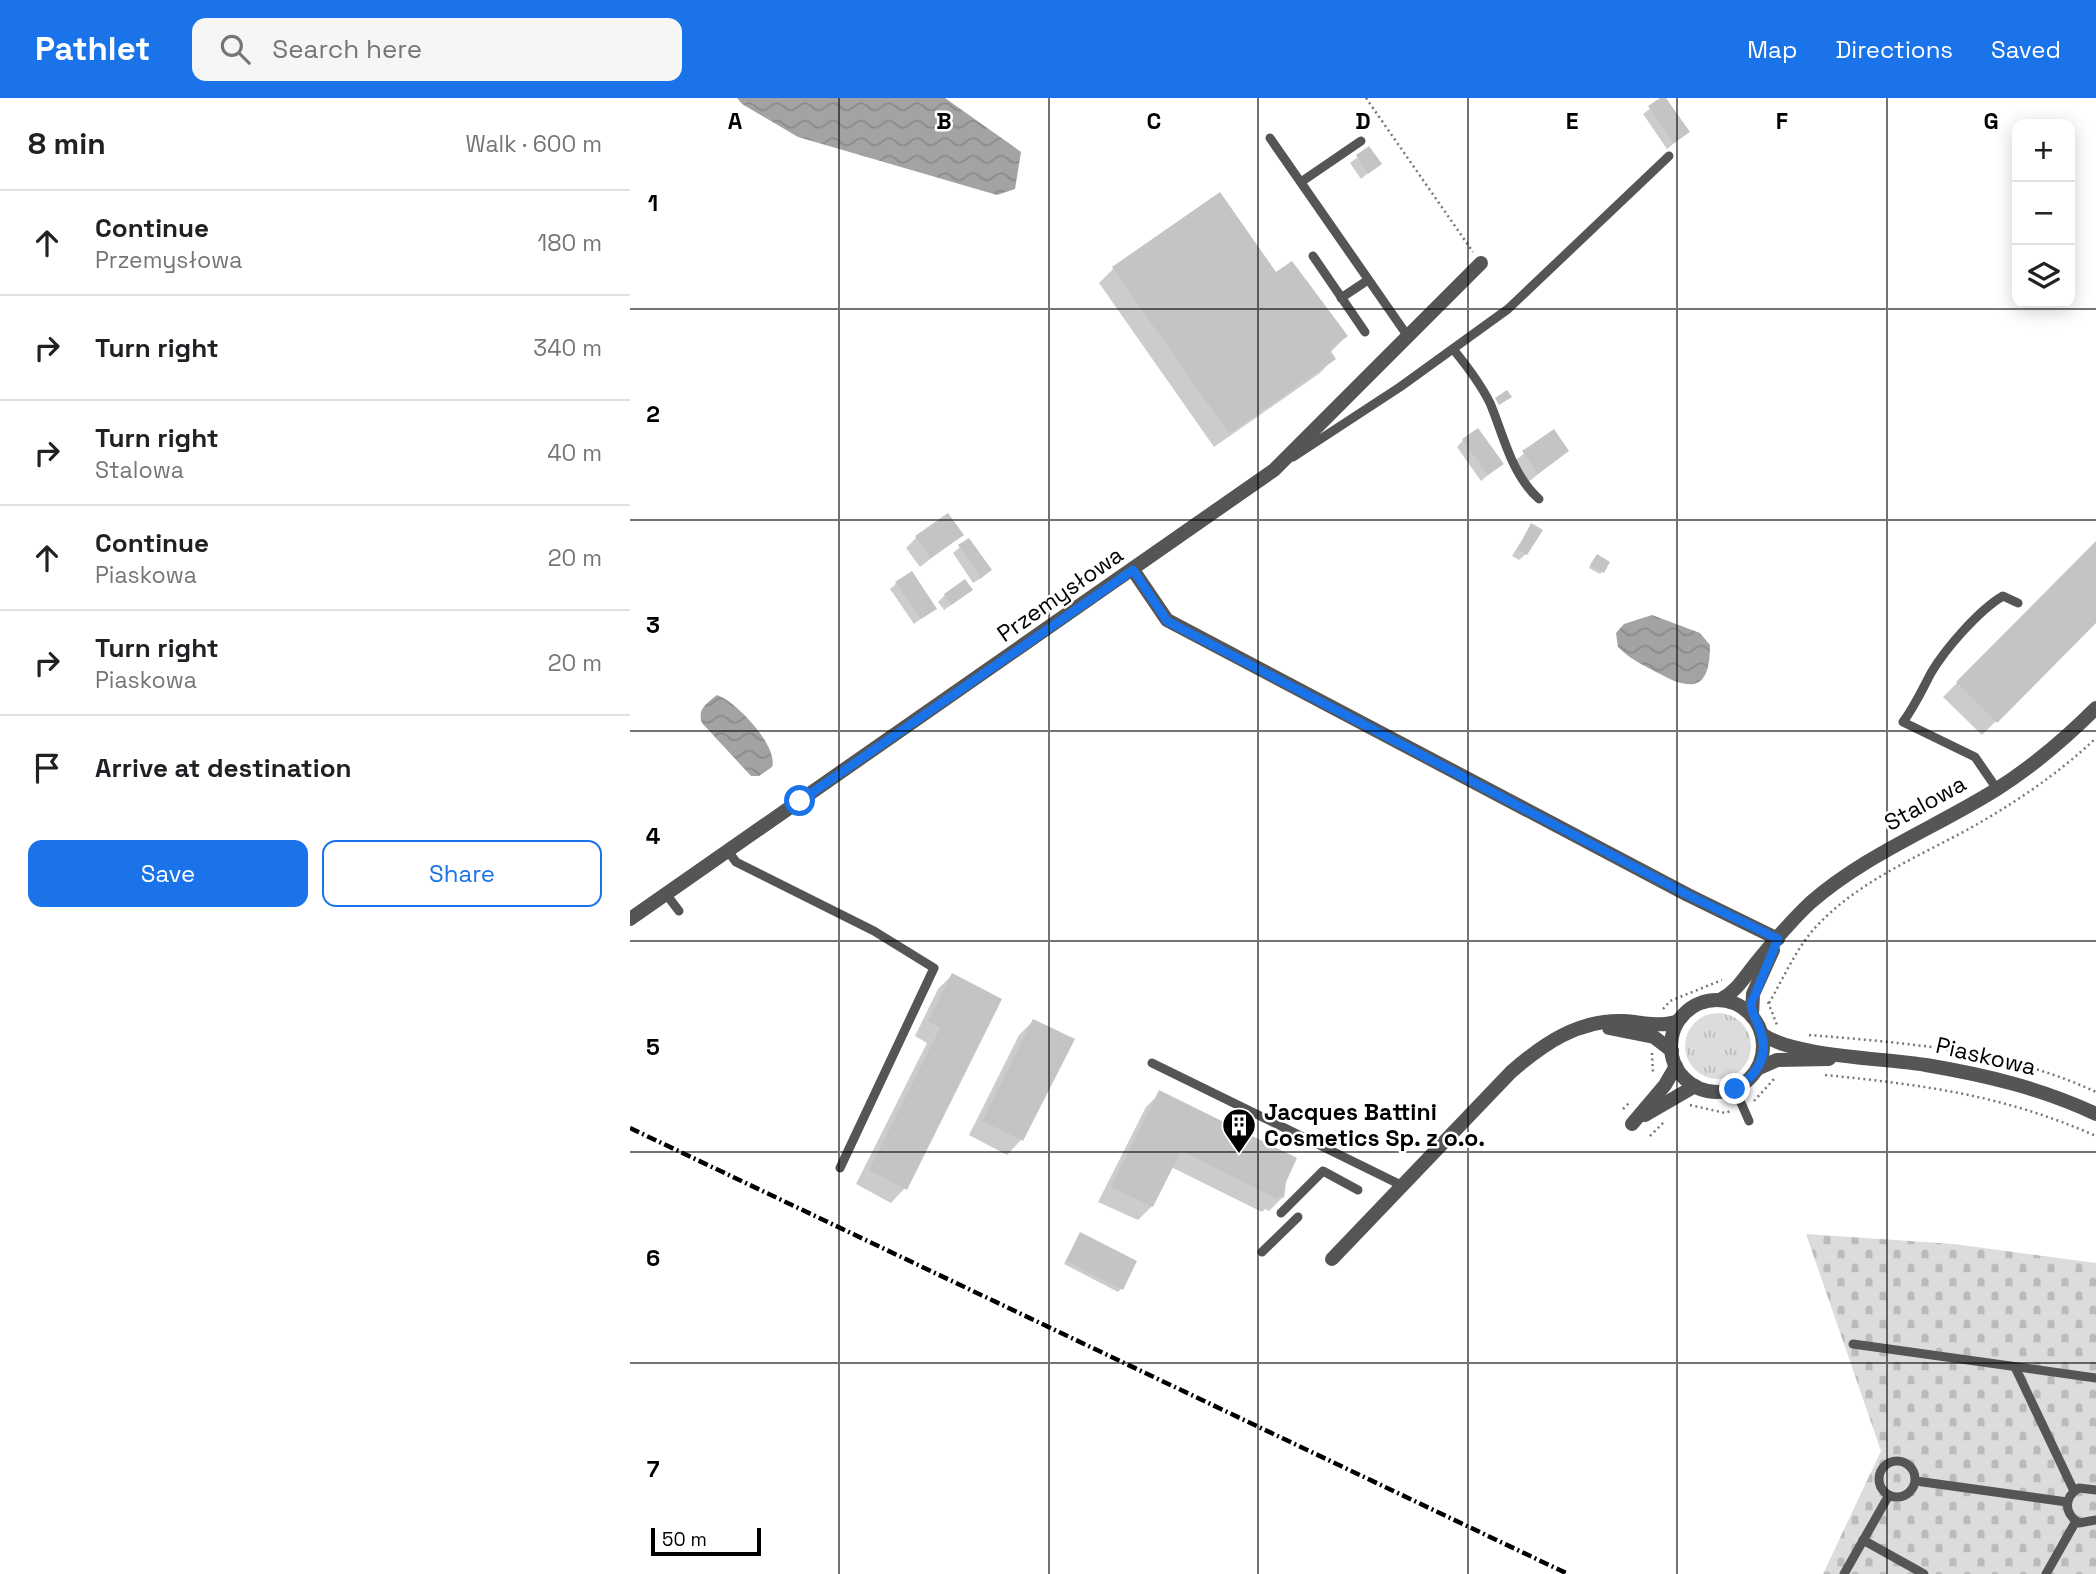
<!DOCTYPE html>
<meta charset="utf-8">
<style>
body{margin:0;font-family:"Space Grotesk",sans-serif;background:#f6f6f6;color:#202124}
.controls{position:absolute;right:21px;top:21px;display:grid;overflow:hidden;border-radius:14px;box-shadow:0 4px 18px #0003}
.controls button{width:63px;height:63px;display:grid;place-items:center;padding:0;border:0;border-bottom:2px solid #e0e0e0;background:#fff;color:#202124;font:35px sans-serif}
.scale{position:absolute;left:21px;bottom:18px;width:110px;box-sizing:border-box;padding-left:7px;border:4px solid #000;border-top:0;font-size:19px;line-height:24px;white-space:nowrap;color:#000;-webkit-text-stroke:5px #fff;paint-order:stroke}
.stop{position:absolute;width:21px;height:21px;margin:-16px;border:5px solid #1a73e8;border-radius:50%;background:#fff}
.stop.end{background:#1a73e8;border-color:#fff;box-shadow:0 2px 7px #0008}
.list{margin:0;padding:0;list-style:none}
h2{display:flex;justify-content:space-between;align-items:center;height:91px;margin:0;padding:0 28px;font-size:30px}
h2 small{font-size:23px;font-weight:400;color:#757577}
.list li{display:grid;grid-template-columns:46px 1fr auto;gap:21px;align-items:center;box-sizing:border-box;height:105px;padding:0 28px;border-top:2px solid #e0e0e0}
.list b{display:block;font-size:26px;white-space:nowrap}
.list p{margin:0;font-size:23px;white-space:nowrap;color:#757577}
.list em{font-size:23px;font-style:normal;color:#757577}
.actions{display:flex;gap:14px;padding:21px 28px}
.actions a{flex:1;padding:16px 0;border:2px solid #1a73e8;border-radius:14px;text-align:center;font-size:24px;color:#1a73e8}
.actions .main{background:#1a73e8;color:#fff}
.icon{flex:none;width:38px;height:38px;fill:none;stroke:currentColor;stroke-width:2;stroke-linecap:round;stroke-linejoin:round}
.map{position:relative;flex:none;width:1466px;height:1476px;overflow:hidden}
header{display:flex;align-items:center;gap:42px;box-sizing:border-box;height:98px;padding:0 35px;background:#1a73e8;color:#fff}
header strong{font-size:33px}
nav{display:flex;gap:38px;margin-inline-start:auto;font-size:24px}
.search{width:490px;height:63px;background:#f6f6f6;display:flex;align-items:center;gap:18px;box-sizing:border-box;padding:0 24px;border-radius:14px;color:#757577;font-size:26px}
main{display:flex}
aside{flex:1;background:#fff}
.map>svg:first-child{display:block}
</style>
<header>
<strong>Pathlet</strong>
<div class="search"><svg class="icon" aria-label="search" viewBox="0 0 24 24"><circle cx="10" cy="10" r="6"/><path d="M15 15l6 6"/></svg>Search here</div>
<nav><a>Map</a><a>Directions</a><a>Saved</a></nav>
</header>
<main>
<aside>
<h2>8 min<small>Walk · 600 m</small></h2>
<ul class="list">
<li><svg class="icon" aria-label="ahead" viewBox="0 0 24 24"><path d="M12 20V5M6 11l6-6 6 6"/></svg><div><b>Continue</b><p>Przemysłowa</p></div><em>180 m</em></li>
<li><svg class="icon" aria-label="right" viewBox="0 0 24 24"><path d="M7 20v-9h11M14 6l5 5-5 5"/></svg><div><b>Turn right</b></div><em>340 m</em></li>
<li><svg class="icon" aria-label="right" viewBox="0 0 24 24"><path d="M7 20v-9h11M14 6l5 5-5 5"/></svg><div><b>Turn right</b><p>Stalowa</p></div><em>40 m</em></li>
<li><svg class="icon" aria-label="ahead" viewBox="0 0 24 24"><path d="M12 20V5M6 11l6-6 6 6"/></svg><div><b>Continue</b><p>Piaskowa</p></div><em>20 m</em></li>
<li><svg class="icon" aria-label="right" viewBox="0 0 24 24"><path d="M7 20v-9h11M14 6l5 5-5 5"/></svg><div><b>Turn right</b><p>Piaskowa</p></div><em>20 m</em></li>
<li><svg class="icon" aria-label="arrive" viewBox="0 0 24 24"><path d="M6 21V4h12l-3 4 3 4H6"/></svg><div><b>Arrive at destination</b></div></li>
</ul>
<div class="actions"><a class="main">Save</a><a>Share</a></div>
</aside>
<div class="map">
<svg width="1466" height="1476" viewBox="0 0 1466 1476">
<defs>
<pattern id="grass-tufts" width="24" height="20" patternUnits="userSpaceOnUse" patternTransform="scale(1.75)"><rect width="24" height="20" fill="#dcdcdc"/><path d="M3 7l-1-3M5 7V3M7 7l1-3M15 17l-1-3M17 17v-4M19 17l1-3" fill="none" stroke="#bbb"/></pattern>
<pattern id="cemetery-stones" width="16" height="16" patternUnits="userSpaceOnUse" patternTransform="scale(1.75)"><rect width="16" height="16" fill="#dcdcdc"/><path d="M2 7V4a2 2 0 0 1 4 0v3zM10 15v-3a2 2 0 0 1 4 0v3z" fill="#bbb"/></pattern>
<pattern id="water-waves" width="16" height="10" patternUnits="userSpaceOnUse" patternTransform="scale(1.75)"><rect width="16" height="10" fill="#a3a3a3"/><path d="M0 5q4-4 8 0t8 0" fill="none" stroke="#8b8b8b"/></pattern>
</defs>
<rect width="100%" height="100%" fill="#fff"/>
<circle fill="url(#grass-tufts)" cx="1088" cy="948" r="33"/>
<polygon fill="url(#cemetery-stones)" points="1176,1136 1324,1146 1466,1165 1466,1476 1193,1476 1251,1353"/>
<g fill="url(#water-waves)">
<polygon points="107,0 315,0 391,54 385,91 367,97 168,39 112,6"/>
<path d="M1022,517L1070,535L1080,547C1080,589 1065,595 1030,576C1014,568 1000,561 988,549L986,535L994,526Z"/>
<path d="M87,597C106,603 149,649 142,669L129,678H121L72,625C67,611 76,606 87,597Z"/>
</g>
<g fill="#0003">
<polygon points="1034,0 1058,34 1037,51 1013,16"/>
<polygon points="739,51 749,66 731,81 720,65"/>
<polygon points="483,171 645,177 716,238 700,255 704,260 690,275 584,349 469,185"/>
<polygon points="923,333 937,353 897,385 882,365"/>
<polygon points="833,342 871,366 851,383 827,349"/>
<polygon points="901,427 896,456 889,462 882,458"/>
<polygon points="332,436 290,469 276,450 287,439"/>
<polygon points="339,442 353,479 343,485 323,455"/>
<polygon points="1466,446 1466,523 1352,637 1313,599"/>
<polygon points="964,461 972,474 970,476 959,470"/>
<polygon points="267,485 305,510 284,526 260,491"/>
<polygon points="315,497 334,498 314,512 308,504"/>
<polygon points="322,877 275,1090 261,1105 226,1086 297,945 285,938 308,891"/>
<polygon points="403,923 443,941 391,1042 377,1057 339,1037 389,937"/>
<polygon points="530,995 654,1083 653,1099 639,1113 635,1111 632,1114 541,1069 522,1108 508,1122 468,1104 516,1009"/>
<polygon points="448,1139 491,1191 488,1194 434,1166"/>
</g>
<g fill="#c4c4c4">
<polygon points="1030,0 1036,0 1060,34 1044,45 1018,8"/>
<polygon points="739,48 752,66 738,76 726,57"/>
<polygon points="590,94 646,174 662,163 718,238 700,252 706,261 599,336 482,169"/>
<polygon points="877,292 882,299 869,307 865,300"/>
<polygon points="848,330 874,366 858,377 832,341"/>
<polygon points="924,331 939,353 908,376 892,353"/>
<polygon points="318,415 334,437 301,460 285,438"/>
<polygon points="901,425 913,432 897,457 888,451"/>
<polygon points="339,440 362,472 351,480 328,447"/>
<polygon points="1466,443 1466,525 1367,625 1326,584"/>
<polygon points="967,456 980,464 974,475 960,467"/>
<polygon points="282,473 307,511 291,521 265,484"/>
<polygon points="335,481 343,492 321,507 314,496"/>
<polygon points="322,875 372,901 277,1092 239,1072 310,930 298,923"/>
<polygon points="403,921 445,941 393,1043 352,1023"/>
<polygon points="529,992 667,1060 656,1084 654,1100 649,1097 647,1101 551,1053 523,1109 481,1089"/>
<polygon points="450,1134 507,1163 493,1192 436,1163"/>
</g>
<g fill="none" stroke-linecap="round" stroke-linejoin="round">
<g stroke="#777" stroke-width="2.5" stroke-dasharray="2 3.5" stroke-linecap="butt">
<polyline points="736,0 843,154"/>
<polyline points="1138,904 1147,927"/>
<path d="M1139,905C1153,881 1165,853 1183,832C1224,786 1283,761 1335,733C1382,707 1427,677 1466,640"/>
<polyline points="1033,911 1040,903 1092,882"/>
<path d="M1179,937C1277,945 1376,952 1466,994"/>
<polyline points="1022,955 1023,976"/>
<path d="M1195,977C1295,987 1373,997 1466,1038"/>
<polyline points="1124,1003 1145,980"/>
<polyline points="1060,1007 1095,1015 1101,1013"/>
<polyline points="993,1011 999,1005"/>
<polyline points="1020,1038 1035,1023"/>
</g>
<g stroke="#555" stroke-width="9">
<polyline points="640,40 779,240"/>
<polyline points="671,84 731,43"/>
<polyline points="683,158 735,234"/>
<polyline points="711,200 738,182"/>
<path d="M823,251C837,268 850,285 860,305C874,338 881,376 909,401"/>
<polyline points="663,359 770,289 878,211 1039,58"/>
<path d="M1367,691L1345,659L1273,624C1285,608 1292,592 1301,575C1315,551 1349,512 1373,498L1388,505"/>
<polyline points="98,753 106,764 244,833 304,870 210,1070"/>
<polyline points="36,796 49,813"/>
<polyline points="522,965 771,1087"/>
<polyline points="1105,991 1119,1023"/>
<polyline points="651,1115 693,1073 728,1092"/>
<polyline points="632,1154 668,1119"/>
<polyline points="1223,1246 1466,1280"/>
<polyline points="1385,1269 1444,1393"/>
<circle cx="1267" cy="1381" r="18"/>
<polyline points="1286,1383 1437,1404"/>
<path d="M1466,1392L1449,1390C1433,1400 1434,1415 1449,1425L1466,1422"/>
<polyline points="1233,1442 1294,1476"/>
<polyline points="1214,1476 1259,1397"/>
<polyline points="1416,1476 1446,1423"/>
</g>
<g stroke="#555" stroke-width="14">
<polyline points="503,472 537,522 1058,797 1148,841"/>
<polyline points="0,821 644,372 851,165"/>
<path d="M1090,902C1109,892 1116,876 1130,860C1145,842 1163,821 1180,805C1236,756 1305,730 1367,691C1403,668 1436,640 1466,610"/>
<circle cx="1087" cy="948" r="46"/>
<polyline points="1122,917 1123,896 1143,852"/>
<polyline points="979,930 1024,939 1042,953"/>
<path d="M1132,936C1163,959 1256,960 1296,967C1355,977 1411,990 1466,1016"/>
<polyline points="1129,970 1147,962 1199,961"/>
<polyline points="1015,1017 1065,988"/>
<polyline points="1002,1026 1035,987 1046,968"/>
<path d="M702,1161L881,974C913,946 949,921 994,923C1012,924 1031,930 1048,923"/>
</g>
<polyline stroke="#000" stroke-width="4.5" stroke-dasharray="10 3.5 2 3.5" stroke-linecap="butt" points="0,1030 938,1476"/>
</g>
<g fill="none" stroke-linecap="round" stroke-linejoin="round">
<path stroke="#1a73e8" stroke-width="9" d="M170,703L503,472L537,523L1058,797L1148,841L1121,906C1122,917 1127,922 1130,932C1140,957 1127,978 1105,991"/>
</g>
<path fill="none" stroke="#000" stroke-width="2" stroke-opacity="0.55" d="M209,0V1476M419,0V1476M628,0V1476M838,0V1476M1047,0V1476M1257,0V1476M0,211H1466M0,422H1466M0,633H1466M0,843H1466M0,1054H1466M0,1265H1466"/>
<defs>
<g id="building-pin" transform="scale(1.75)"><path d="M0 17L-7.5 6A9.5 9.5 0 1 1 7.5 6Z" fill="#000" stroke="#fff"/><path d="M-4-6H4V6H1V3H-1V6H-4ZM-2.5-4.3h1.7v1.8h-1.7ZM.8-4.3h1.7v1.8H.8ZM-2.5-1h1.7V.8h-1.7ZM.8-1h1.7V.8H.8Z" fill="#fff"/></g>
</defs>
<g fill-rule="evenodd">
<use href="#building-pin" x="609" y="1027"/>
</g>
<g text-anchor="middle" stroke-width="5" stroke-linejoin="round" paint-order="stroke">
<g font-size="23" fill="#000" stroke="#fff">
<text transform="translate(430 496) rotate(-35)" y="8">Przemysłowa</text>
<text transform="translate(1295 705) rotate(-29)" y="8">Stalowa</text>
<text transform="translate(1356 958) rotate(13)" y="8">Piaskowa</text>
</g>
<g font-size="23" font-weight="bold" fill="#000" stroke="#fff" text-anchor="start">
<text x="634" y="1022">Jacques Battini<tspan x="634" dy="26">Cosmetics Sp. z o.o.</tspan></text>
</g>
</g>
<g font-size="23" text-anchor="middle" font-weight="bold" fill="#000" stroke="#fff" stroke-width="5" stroke-linejoin="round" paint-order="stroke">
<text x="105" y="31">A</text>
<text x="314" y="31">B</text>
<text x="524" y="31">C</text>
<text x="733" y="31">D</text>
<text x="942" y="31">E</text>
<text x="1152" y="31">F</text>
<text x="1361" y="31">G</text>
<text x="23" y="113">1</text>
<text x="23" y="324">2</text>
<text x="23" y="535">3</text>
<text x="23" y="746">4</text>
<text x="23" y="957">5</text>
<text x="23" y="1168">6</text>
<text x="23" y="1379">7</text>
</g>
</svg>
<div class="controls">
<button>+</button>
<button>−</button>
<button><svg class="icon" aria-label="layers" viewBox="0 0 24 24"><path d="M12 4l9 5-9 5-9-5zM3 14l9 5 9-5"/></svg></button>
</div>
<div class="scale">50 m</div>
<div class="stop" style="left:170px;top:703px"></div>
<div class="stop end" style="left:1105px;top:991px"></div>
</div>
</main>
